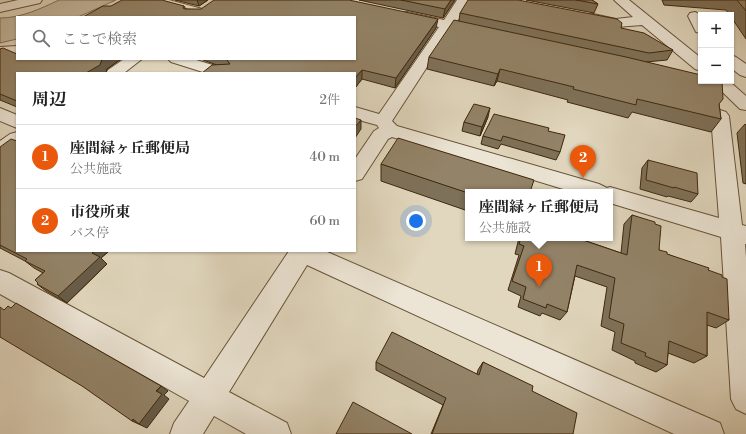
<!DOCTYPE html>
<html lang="ja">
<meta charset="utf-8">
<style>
body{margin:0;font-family:"Libre Bodoni","Noto Serif JP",serif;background:#f2f2f2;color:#222}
.controls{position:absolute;right:12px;top:12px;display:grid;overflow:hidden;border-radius:0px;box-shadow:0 1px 3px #0004}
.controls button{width:36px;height:36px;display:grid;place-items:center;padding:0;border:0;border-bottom:1px solid #e0e0e0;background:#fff;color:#222;font:20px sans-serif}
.you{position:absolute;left:416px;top:221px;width:14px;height:14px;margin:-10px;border:3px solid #fff;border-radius:50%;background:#1a73e8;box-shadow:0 0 0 6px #1a73e833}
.badge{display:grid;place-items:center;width:26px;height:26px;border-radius:50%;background:#ea580c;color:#fff;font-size:13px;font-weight:700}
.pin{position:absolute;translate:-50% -33px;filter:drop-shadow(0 1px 2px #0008)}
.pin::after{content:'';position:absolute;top:21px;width:14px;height:12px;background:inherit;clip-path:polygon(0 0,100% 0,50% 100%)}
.popup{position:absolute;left:465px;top:189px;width:148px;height:52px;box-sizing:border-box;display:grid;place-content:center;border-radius:0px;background:#fff;filter:drop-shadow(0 1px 3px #0005);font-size:13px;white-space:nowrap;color:#767676}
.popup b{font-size:15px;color:#222}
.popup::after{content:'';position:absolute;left:50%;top:100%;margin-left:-8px;border:8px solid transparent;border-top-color:#fff}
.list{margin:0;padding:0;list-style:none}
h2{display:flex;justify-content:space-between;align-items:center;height:52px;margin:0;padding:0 16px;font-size:17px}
h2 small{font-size:13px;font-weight:400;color:#767676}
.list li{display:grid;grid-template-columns:26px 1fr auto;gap:12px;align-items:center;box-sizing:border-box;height:64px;padding:0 16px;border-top:1px solid #e0e0e0}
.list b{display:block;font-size:15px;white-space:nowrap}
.list p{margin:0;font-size:13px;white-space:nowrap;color:#767676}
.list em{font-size:13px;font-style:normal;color:#767676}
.icon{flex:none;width:22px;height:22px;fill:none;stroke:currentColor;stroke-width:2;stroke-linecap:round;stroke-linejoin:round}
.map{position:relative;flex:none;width:746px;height:434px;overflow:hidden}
.search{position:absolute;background:#fff;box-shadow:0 1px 3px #0004;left:16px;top:16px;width:340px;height:44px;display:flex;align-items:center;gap:10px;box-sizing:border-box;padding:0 14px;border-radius:0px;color:#767676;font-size:15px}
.panel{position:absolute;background:#fff;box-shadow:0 1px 3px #0004;left:16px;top:72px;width:340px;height:180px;border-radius:0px}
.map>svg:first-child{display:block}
</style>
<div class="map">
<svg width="746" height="434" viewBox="0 0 746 434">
<rect width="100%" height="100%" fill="#e1d7be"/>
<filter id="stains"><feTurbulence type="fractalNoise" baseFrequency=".005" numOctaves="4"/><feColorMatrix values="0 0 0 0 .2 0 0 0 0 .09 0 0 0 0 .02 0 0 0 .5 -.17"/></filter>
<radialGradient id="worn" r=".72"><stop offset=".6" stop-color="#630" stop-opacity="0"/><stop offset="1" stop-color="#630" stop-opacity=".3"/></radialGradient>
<path fill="#c5b9a0" stroke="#827056" d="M59,0H116L78,17H17V39L0,43V18C21,18 40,9 59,0Z"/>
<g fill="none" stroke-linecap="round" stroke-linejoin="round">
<g stroke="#685338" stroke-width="2">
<g id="minor">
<polygon points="18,0 42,0 40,3 0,12 0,4"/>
<polygon points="147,0 169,0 206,10 208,13 206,16 201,17 149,3"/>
<polygon points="457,0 471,0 456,23 484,29 486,32 484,35 479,36 451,30 392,121 397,126 599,184 607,188 610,187 719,218 711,116 714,112 720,110 726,112 729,116 742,225 746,226 746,244 745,244 746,257 746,414 736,409 731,399 721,237 610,203 610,192 573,192 392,137 388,139 362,179 355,181 355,159 374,131 379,128 377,125 355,119 355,107 379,114 439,27 402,19 400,16 402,13 407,12 444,20"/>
<polygon points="614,0 629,0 701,58 701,71 695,69 642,25 616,27 588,21 586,18 588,15 593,14 616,19 633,17"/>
<polygon points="695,12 701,15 701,33 696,32 688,16 690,13"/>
<polygon points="17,46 17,56 0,57 0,47"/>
<polygon points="731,55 736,57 746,64 746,77 740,75 731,68"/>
<polygon points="124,59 142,59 124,73 106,73 108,70"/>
<polygon points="168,59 193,59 229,70 231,73 206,73 171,62"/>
<polygon points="711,81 729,81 746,96 746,110 740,109"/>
<polygon points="0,108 17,115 17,128 0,121"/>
<polygon points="17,132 17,147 7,155 0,157 0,141 10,134"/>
<polygon points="289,251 325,251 720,423 724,434 674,434 307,265 229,392 287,423 291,434 246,434 214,416 203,434 170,434 174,423 189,401 0,294 0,270 9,273 204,378"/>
</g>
</g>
<use href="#minor" fill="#ece5d5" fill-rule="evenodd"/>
</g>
<g fill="#7e7159" stroke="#3f270b">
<polygon points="175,0 208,0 199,6"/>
<polygon points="359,0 455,0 443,18"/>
<polygon points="526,0 592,0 598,4 594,13"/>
<polygon points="662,0 746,0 746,39 731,17 731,15 730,15 726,10 664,5"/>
<polygon points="184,6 186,9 436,28 395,88 362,79 355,88 355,73 217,65 203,60 202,59 355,59 83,17"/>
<polygon points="460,13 621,28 673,50 667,60 646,62 719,104 721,119 711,132 632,112 628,118 567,102 568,100 497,81 494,86 427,69 429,57 459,21"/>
<polygon points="0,49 17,59 121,59 107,69 106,73 17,73 17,107 0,100"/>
<polygon points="488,117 480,136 462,131 464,122"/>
<polygon points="745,124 746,125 746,184 743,183 737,133"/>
<polygon points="548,131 560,152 556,160 501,144 498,149 481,144 483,136"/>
<polygon points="0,147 17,251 109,251 101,258 107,264 67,303 46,291 37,284 38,283 35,280 43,273 34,268 25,261 0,248"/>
<polygon points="648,160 698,194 691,202 668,196 667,197 640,189 642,168"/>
<polygon points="381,164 468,192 468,211 381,181"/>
<polygon points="632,215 655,224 659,250 667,254 708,270 729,320 716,328 707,325 707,356 694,363 668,353 667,365 656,372 635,363 635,361 612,350 615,332 601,326 607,287 575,276 567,312 560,320 542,313 540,316 518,307 521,296 508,290 519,255 515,254 519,238 577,238 621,253 624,224"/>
<polygon points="376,362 477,374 478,370 483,362 532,391 573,434 431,434 443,405 376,370"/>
</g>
<g fill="#675c49" stroke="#3f270b">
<polygon points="197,0 208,0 199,6"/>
<polygon points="451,0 455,0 443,18 445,9"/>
<polygon points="438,19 436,28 395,88 396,78"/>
<polygon points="102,59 121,59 107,69 106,73 86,73"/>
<polygon points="500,69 497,81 494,86 498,74"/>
<polygon points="362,70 362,79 355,88 355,78"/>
<polygon points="490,108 488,117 480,136 482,127"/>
<polygon points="361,120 361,129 355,138 355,127"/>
<polygon points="94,251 109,251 101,258 107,264 67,303 58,296"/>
<polygon points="161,386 168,391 164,395 169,399 147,428 132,421"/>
</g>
<g fill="#938368" stroke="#3f270b">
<polygon points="122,0 162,0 184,6 183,8 185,9 201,9 214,0 349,0 438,19 396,78 362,70 355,78 355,73 202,73 212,65 230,64 226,59 355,59 355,17 83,17 103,6 111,6"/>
<polygon points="401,0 451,0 445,9"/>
<polygon points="468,0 518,0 617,19 622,23 621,28 644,33 673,50 649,53 460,13"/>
<polygon points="576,0 592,0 598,4"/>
<polygon points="737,0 746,0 746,11"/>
<polygon points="454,20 626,57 701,75 701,81 722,81 723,99 719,104 721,119 637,99 636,105 573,89 574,87 500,69 498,74 429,57"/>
<polygon points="3,48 17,54 17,59 102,59 100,65 86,73 17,73 17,101 0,94 0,49"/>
<polygon points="474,104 490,108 482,127 464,122"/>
<polygon points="494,114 549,128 548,131 565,135 560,152 503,136 501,141 483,136"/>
<polygon points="355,118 361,120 355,127"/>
<polygon points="398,138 534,180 530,192 468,192 468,193 381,164"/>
<polygon points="11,139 17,141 17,251 94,251 92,253 100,257 58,296 37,284 38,283 35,280 45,271 25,261 27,259 0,245 0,147"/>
<polygon points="648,160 697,173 698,194 674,187 674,188 646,180"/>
<polygon points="632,215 655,222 655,224 661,226 659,250 667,252 667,254 709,268 708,270 722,275 722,277 727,279 729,320 707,312 707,356 669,341 667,365 645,356 646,353 621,343 624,324 609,318 615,278 577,265 567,312 547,304 546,308 523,299 526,287 512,281 524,246 519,244 521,238 577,238 627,255"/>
<polygon points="16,303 161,386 156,391 162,394 139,424 133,419 132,421 82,386 0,337 0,307 4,310 8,306 11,308"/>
<polygon points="392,332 479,375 483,362 533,386 532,391 577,413 573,434 432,434 446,398 376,362"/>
<polygon points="353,402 412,434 336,434"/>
</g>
<rect width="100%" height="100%" filter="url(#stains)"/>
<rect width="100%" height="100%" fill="url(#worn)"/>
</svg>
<div class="controls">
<button>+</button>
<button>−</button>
</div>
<div class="you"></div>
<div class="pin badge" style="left:539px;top:287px">1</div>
<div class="popup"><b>座間緑ヶ丘郵便局</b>公共施設</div>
<div class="pin badge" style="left:583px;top:178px">2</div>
<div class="search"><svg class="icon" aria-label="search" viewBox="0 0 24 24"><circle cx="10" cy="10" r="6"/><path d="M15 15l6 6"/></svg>ここで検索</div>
<section class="panel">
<h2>周辺<small>2件</small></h2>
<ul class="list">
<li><span class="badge">1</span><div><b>座間緑ヶ丘郵便局</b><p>公共施設</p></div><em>40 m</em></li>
<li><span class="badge">2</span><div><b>市役所東</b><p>バス停</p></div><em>60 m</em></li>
</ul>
</section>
</div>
